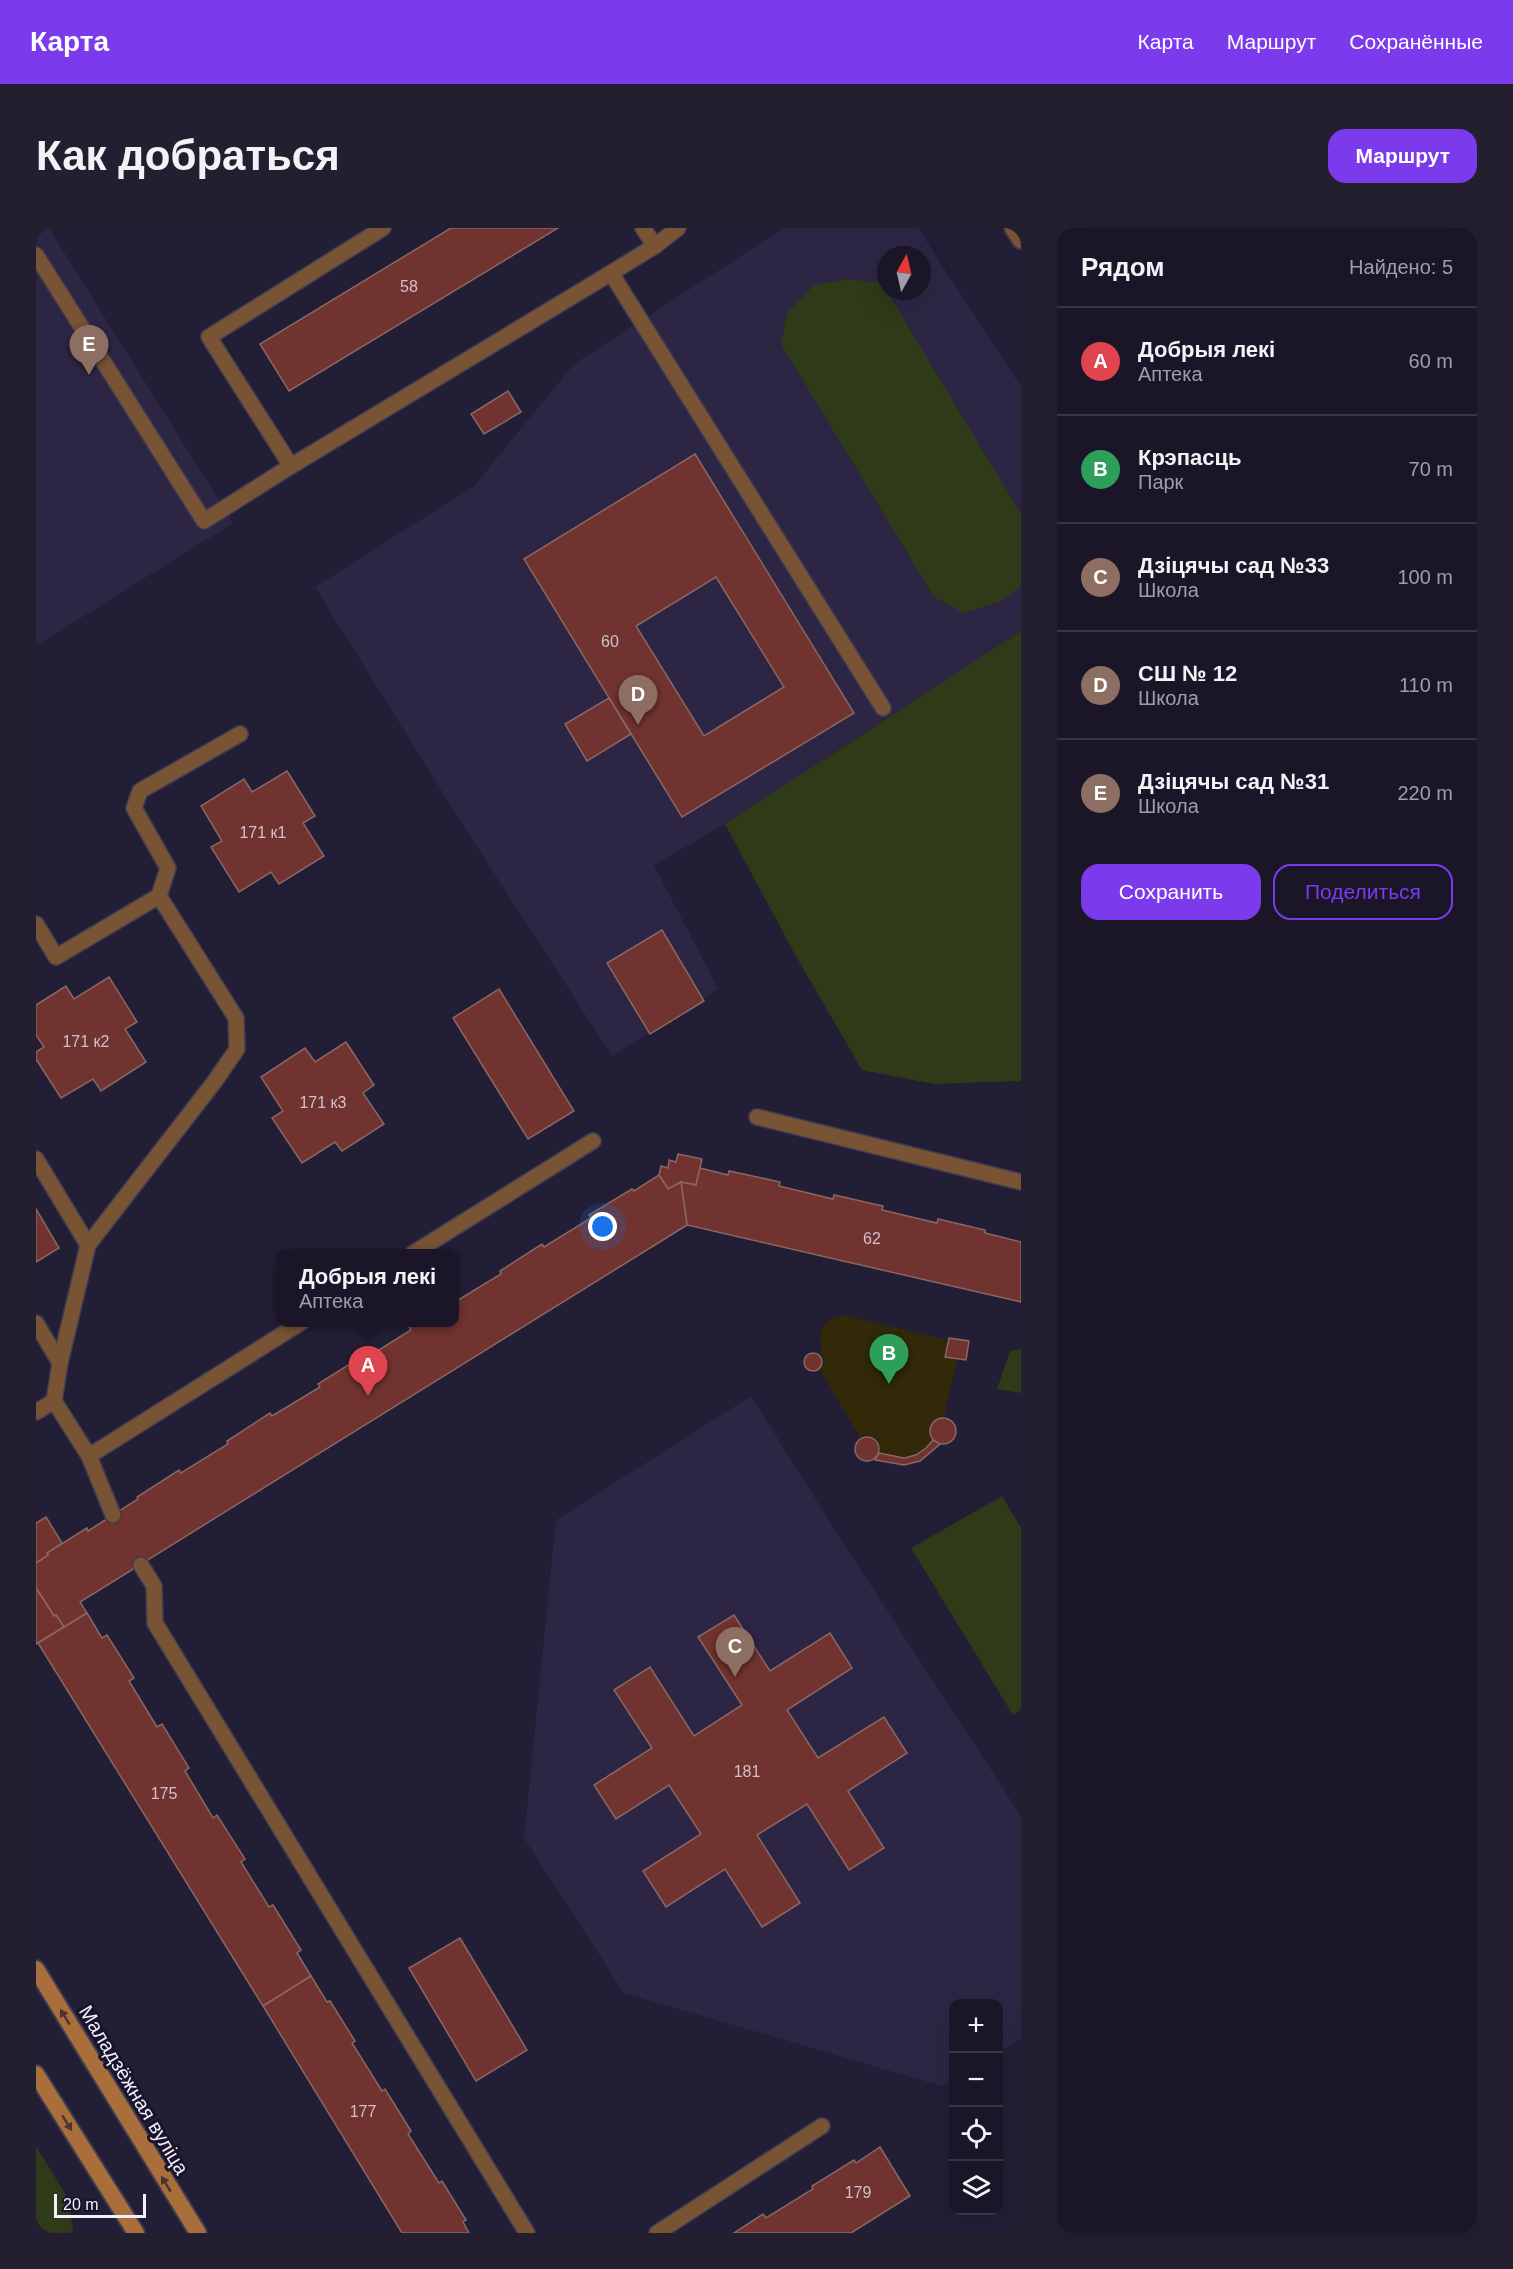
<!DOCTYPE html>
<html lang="ru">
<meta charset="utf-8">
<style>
body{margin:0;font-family:Arial,sans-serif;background:#231f30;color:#f1f3f6}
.controls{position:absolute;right:18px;bottom:18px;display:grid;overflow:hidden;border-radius:12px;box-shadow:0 6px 24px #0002}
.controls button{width:54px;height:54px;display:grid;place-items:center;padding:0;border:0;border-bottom:2px solid #383545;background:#1a1628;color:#f1f3f6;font:30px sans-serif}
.compass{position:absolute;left:841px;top:18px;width:54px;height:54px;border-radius:50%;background:#1a1628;box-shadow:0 6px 24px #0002;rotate:8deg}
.scale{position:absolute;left:18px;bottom:15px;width:92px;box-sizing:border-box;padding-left:6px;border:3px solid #f1effc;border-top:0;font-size:16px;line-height:21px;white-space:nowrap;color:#f1effc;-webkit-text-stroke:4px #19142b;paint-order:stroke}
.you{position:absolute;left:567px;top:999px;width:21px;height:21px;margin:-15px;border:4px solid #fff;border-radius:50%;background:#1a73e8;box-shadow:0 0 0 9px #1a73e833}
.badge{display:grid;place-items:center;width:39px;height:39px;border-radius:50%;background:#7c3aed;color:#fff;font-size:20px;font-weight:700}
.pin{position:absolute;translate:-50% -50px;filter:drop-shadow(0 2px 3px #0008)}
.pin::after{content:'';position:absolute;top:32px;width:21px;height:18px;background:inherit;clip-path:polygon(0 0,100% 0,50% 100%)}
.popup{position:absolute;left:240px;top:1021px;width:183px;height:78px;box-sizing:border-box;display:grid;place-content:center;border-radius:12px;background:#1a1628;filter:drop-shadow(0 2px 4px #0005);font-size:20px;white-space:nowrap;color:#9f9fa8}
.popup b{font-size:22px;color:#f1f3f6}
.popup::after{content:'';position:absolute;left:50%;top:100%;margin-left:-12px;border:12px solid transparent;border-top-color:#1a1628}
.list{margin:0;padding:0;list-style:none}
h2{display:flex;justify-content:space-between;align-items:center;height:78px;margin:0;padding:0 24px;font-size:26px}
h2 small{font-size:20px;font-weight:400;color:#9f9fa8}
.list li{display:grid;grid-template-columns:39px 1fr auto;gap:18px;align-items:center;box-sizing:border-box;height:108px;padding:0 24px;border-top:2px solid #383545}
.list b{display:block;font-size:22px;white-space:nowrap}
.list p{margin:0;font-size:20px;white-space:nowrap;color:#9f9fa8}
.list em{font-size:20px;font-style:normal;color:#9f9fa8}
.actions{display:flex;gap:12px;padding:18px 24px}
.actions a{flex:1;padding:14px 0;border:2px solid #7c3aed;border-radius:18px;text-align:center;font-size:21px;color:#7c3aed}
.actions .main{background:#7c3aed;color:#fff}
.icon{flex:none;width:33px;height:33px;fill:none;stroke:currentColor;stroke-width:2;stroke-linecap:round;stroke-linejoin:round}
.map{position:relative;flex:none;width:985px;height:2005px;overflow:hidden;border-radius:18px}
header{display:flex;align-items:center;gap:36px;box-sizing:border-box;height:84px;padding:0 30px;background:#7c3aed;color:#fff}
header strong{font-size:28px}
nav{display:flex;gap:33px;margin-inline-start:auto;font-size:21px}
.intro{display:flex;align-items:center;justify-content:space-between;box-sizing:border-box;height:144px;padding:0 36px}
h1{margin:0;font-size:42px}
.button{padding:15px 27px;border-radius:18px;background:#7c3aed;color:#fff;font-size:21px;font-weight:700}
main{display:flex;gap:36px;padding:0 36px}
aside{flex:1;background:#1a1628;border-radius:18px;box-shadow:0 6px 24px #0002}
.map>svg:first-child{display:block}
</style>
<header>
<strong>Карта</strong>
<nav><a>Карта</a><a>Маршрут</a><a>Сохранённые</a></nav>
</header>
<div class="intro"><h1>Как добраться</h1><a class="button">Маршрут</a></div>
<main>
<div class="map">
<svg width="985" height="2005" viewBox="0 0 985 2005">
<rect width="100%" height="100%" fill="#221e36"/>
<g fill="#2c2644" fill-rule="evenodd">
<polygon points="0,0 13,0 197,295 0,418"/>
<path d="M748,0H882L985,159V403L689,596L618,637L682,761L576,828L423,591L279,359L438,258L538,136ZM850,27H886V63H850Z"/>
<polygon points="715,1168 804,1310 985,1588 985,1811 963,1824 962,1776 918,1776 917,1851 906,1858 588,1765 488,1610 520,1292"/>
</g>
<g fill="#2e3a18">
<polygon points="810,51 846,55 985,286 985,358 965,373 928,385 898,369 745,116 751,85 777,58"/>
<polygon points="985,403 985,853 898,856 826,842 757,723 689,596"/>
<polygon points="985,1121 985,1165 961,1161 974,1123"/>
<polygon points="966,1268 985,1300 985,1482 977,1487 875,1320"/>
<polygon points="0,1918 33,1972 37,2003 34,2005 0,2005"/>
</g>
<path fill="#312907" d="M807,1087L911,1112L908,1129L921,1131L908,1190L899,1192L893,1201L896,1213C882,1230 864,1232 844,1225L842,1212L833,1207L824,1209L784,1142L788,1135C783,1114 778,1092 807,1087Z"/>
<g fill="#71332f" stroke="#896763" stroke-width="1.5" fill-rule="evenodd">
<polygon points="415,0 522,0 253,163 224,116"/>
<polygon points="472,163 485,184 448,206 435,186"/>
<path d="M659,226L818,485L646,589L488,331ZM680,349L748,459L668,508L600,398Z"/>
<polygon points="573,470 595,506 551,533 529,496"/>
<polygon points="251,543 279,588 267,595 288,628 243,656 235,644 203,664 175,619 186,613 165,578 208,551 216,564"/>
<polygon points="626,702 668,773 614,806 571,735"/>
<polygon points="73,749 101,794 89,801 110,834 65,863 57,851 25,870 0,831 0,824 8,819 0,807 0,777 30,758 38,771"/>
<polygon points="463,761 538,883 492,911 417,790"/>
<polygon points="310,814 338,857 327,865 348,896 306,923 299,914 266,935 236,890 247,883 225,849 269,820 279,834"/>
<polygon points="642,926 666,931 660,957 645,954 632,961 623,947 625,938 632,940 633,932 640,934"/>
<polygon points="664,940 692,947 693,943 744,954 743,958 797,971 798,967 847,978 846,982 901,995 902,991 949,1002 949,1005 985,1014 985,1074 651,997 645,954 660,957"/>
<polygon points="623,947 632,961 645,954 651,997 44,1374 51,1385 28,1399 20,1387 18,1388 0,1360 0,1335 12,1327 11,1325 51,1300 52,1303 102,1271 101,1269 143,1242 145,1245 192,1216 191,1213 234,1185 236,1188 261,1173 284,1159 282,1156 325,1129 327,1132 375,1102 373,1099 380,1094 419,1094 419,1074 465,1046 464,1043 506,1016 508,1019 555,990 553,987 596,961 598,963"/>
<polygon points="0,981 23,1020 0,1034"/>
<polygon points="913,1110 933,1113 930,1132 909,1129"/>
<circle cx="777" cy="1134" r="9"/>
<circle cx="907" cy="1203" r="13"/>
<circle cx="831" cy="1221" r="12"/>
<polygon points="897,1212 904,1216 884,1233 868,1237 839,1232 843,1225 868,1230 880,1227 890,1220"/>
<polygon points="10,1289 26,1315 11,1325 12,1327 0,1335 0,1295"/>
<polygon points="0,1360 18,1388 20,1387 28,1399 0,1416"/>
<polygon points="51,1385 66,1410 71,1407 98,1450 93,1453 121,1499 126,1496 153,1540 149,1543 177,1590 181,1587 209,1631 205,1634 233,1679 237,1677 265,1722 261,1725 275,1748 227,1778 2,1415"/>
<polygon points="698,1387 734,1443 794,1405 816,1440 751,1482 782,1530 848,1489 871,1525 812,1563 848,1620 813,1642 771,1576 721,1607 764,1675 726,1699 689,1641 630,1679 607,1643 665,1606 633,1557 580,1591 558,1557 616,1520 578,1462 614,1439 658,1508 706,1477 662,1409"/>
<polygon points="424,1710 491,1822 440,1853 373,1740"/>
<polygon points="275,1748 291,1774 294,1773 319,1813 316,1815 346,1863 349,1861 375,1903 372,1906 403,1955 406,1953 430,1992 427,1994 433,2005 366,2005 227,1778"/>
<polygon points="844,1919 874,1968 815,2005 698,2005 727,1986 730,1990 777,1961 776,1958 818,1932 820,1935"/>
</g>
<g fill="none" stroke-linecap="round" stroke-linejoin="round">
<g stroke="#3f3b52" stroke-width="18">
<g id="service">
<polyline points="347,0 173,109 255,238 575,45 619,18 642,0"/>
<polyline points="607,0 619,18"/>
<polyline points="0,27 168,293 255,238"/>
<polyline points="575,45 847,480"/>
<polyline points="0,696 20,729 123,668"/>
<polyline points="721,889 985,954"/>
<polyline points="0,931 52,1017 24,1135 18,1173 0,1184"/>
<polyline points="52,1017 179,853 201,821 200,790 123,668 132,640 98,580 104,563 204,506"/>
<polyline points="376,1026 557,913"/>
<polyline points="0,1095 24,1135"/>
<polyline points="18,1173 53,1228 77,1287"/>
<polyline points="53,1228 266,1094"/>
<polyline points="105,1337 118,1358 119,1395 491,2005"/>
<polyline points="621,2005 786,1898"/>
</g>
</g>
<g stroke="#3f3b52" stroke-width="20">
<polyline id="tertiary" points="977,0 985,12"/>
</g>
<g stroke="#3f3b52" stroke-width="20">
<g id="secondary">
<polyline points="0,1741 162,2005"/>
<polyline points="0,1846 100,2005"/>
</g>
</g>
<use href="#service" stroke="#785334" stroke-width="15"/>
<use href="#tertiary" stroke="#785334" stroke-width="16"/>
<use href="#secondary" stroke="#a96e3a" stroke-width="16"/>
</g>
<defs><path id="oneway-solid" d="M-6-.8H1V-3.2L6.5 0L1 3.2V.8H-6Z" transform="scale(1.5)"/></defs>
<g fill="#4b3430">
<use href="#oneway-solid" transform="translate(29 1789) rotate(-121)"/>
<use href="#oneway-solid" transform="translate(31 1895) rotate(58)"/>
<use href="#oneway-solid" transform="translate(130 1956) rotate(-121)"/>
</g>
<g text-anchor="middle" stroke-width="6" stroke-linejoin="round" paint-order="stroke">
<g font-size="16" fill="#d1c0c9">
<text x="373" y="64">58</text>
<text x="574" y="419">60</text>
<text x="227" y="610">171 к1</text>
<text x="50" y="819">171 к2</text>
<text x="287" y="880">171 к3</text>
<text x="836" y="1016">62</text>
<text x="711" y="1549">181</text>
<text x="128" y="1571">175</text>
<text x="327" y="1889">177</text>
<text x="822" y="1970">179</text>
</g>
<g font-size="20" fill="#f1effc" stroke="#19142b">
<text transform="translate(98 1862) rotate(59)" y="7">Маладзёжная вуліца</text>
</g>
</g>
</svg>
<div class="controls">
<button>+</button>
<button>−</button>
<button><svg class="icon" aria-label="locate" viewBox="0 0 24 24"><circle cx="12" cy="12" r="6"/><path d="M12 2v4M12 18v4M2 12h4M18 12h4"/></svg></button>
<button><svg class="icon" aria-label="layers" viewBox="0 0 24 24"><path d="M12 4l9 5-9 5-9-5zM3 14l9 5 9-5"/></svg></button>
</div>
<svg class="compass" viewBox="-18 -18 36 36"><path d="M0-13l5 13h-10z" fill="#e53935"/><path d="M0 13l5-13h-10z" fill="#9f9fa8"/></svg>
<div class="scale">20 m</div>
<div class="you"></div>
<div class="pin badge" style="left:332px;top:1168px;background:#e0444e">A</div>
<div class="popup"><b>Добрыя лекі</b>Аптека</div>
<div class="pin badge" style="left:853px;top:1156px;background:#2e9e5b">B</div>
<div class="pin badge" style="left:699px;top:1449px;background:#8d6e63">C</div>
<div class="pin badge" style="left:602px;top:497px;background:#8d6e63">D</div>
<div class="pin badge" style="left:53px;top:147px;background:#8d6e63">E</div>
</div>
<aside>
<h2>Рядом<small>Найдено: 5</small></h2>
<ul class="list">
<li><span class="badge" style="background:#e0444e">A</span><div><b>Добрыя лекі</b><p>Аптека</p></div><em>60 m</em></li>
<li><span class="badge" style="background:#2e9e5b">B</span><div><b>Крэпасць</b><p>Парк</p></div><em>70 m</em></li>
<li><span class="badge" style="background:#8d6e63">C</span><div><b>Дзіцячы сад №33</b><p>Школа</p></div><em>100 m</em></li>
<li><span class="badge" style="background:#8d6e63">D</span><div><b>СШ № 12</b><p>Школа</p></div><em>110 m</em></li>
<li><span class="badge" style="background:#8d6e63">E</span><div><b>Дзіцячы сад №31</b><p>Школа</p></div><em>220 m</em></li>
</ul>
<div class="actions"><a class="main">Сохранить</a><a>Поделиться</a></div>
</aside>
</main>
